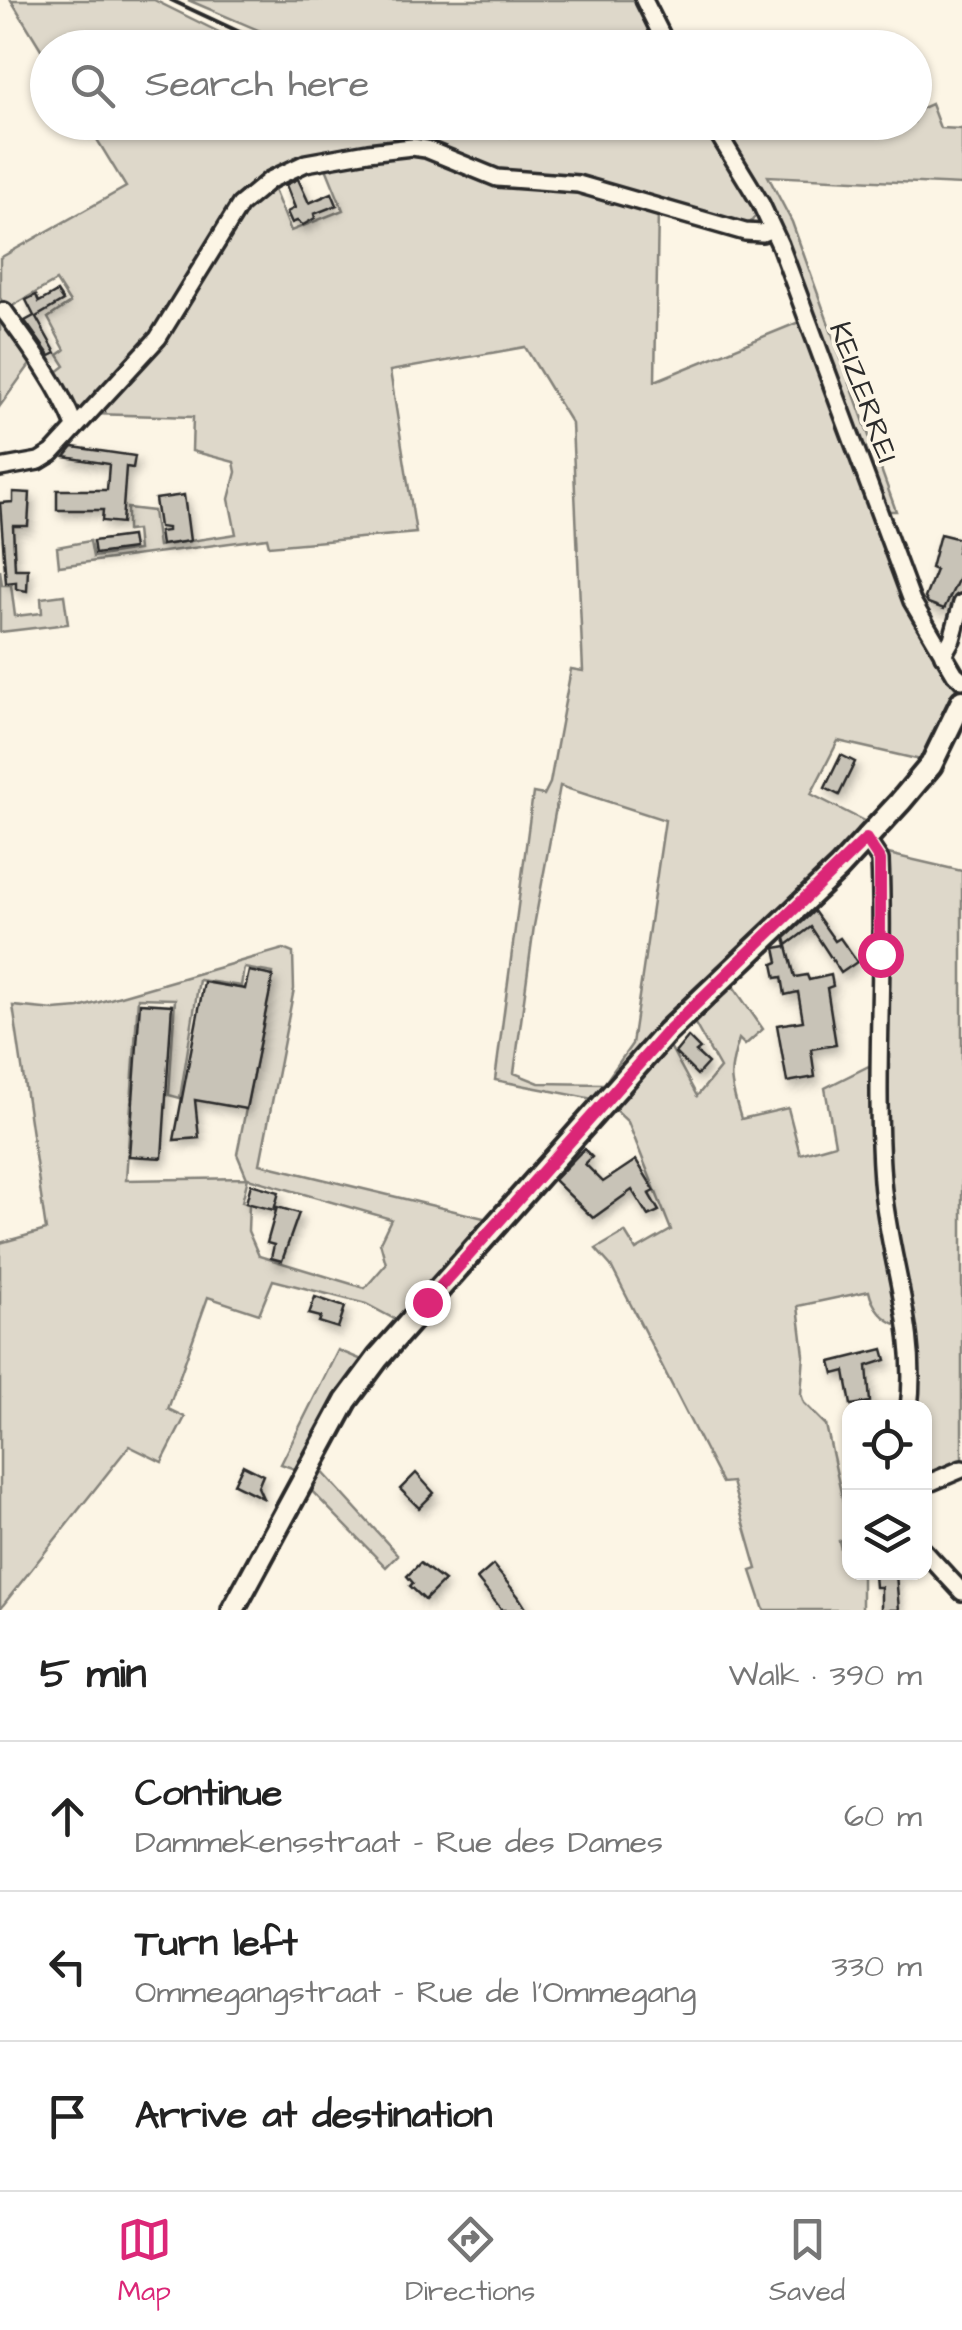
<!DOCTYPE html>
<meta charset="utf-8">
<style>
body{margin:0;font-family:"Architects Daughter",sans-serif;background:#f6f6f6;color:#222}
.controls{position:absolute;right:30px;bottom:30px;display:grid;overflow:hidden;border-radius:20px;box-shadow:0 2px 8px #0004}
.controls button{width:90px;height:90px;display:grid;place-items:center;padding:0;border:0;border-bottom:2px solid #e0e0e0;background:#fff;color:#222;font:50px sans-serif}
.stop{position:absolute;width:30px;height:30px;margin:-22px;border:8px solid #db2777;border-radius:50%;background:#fff}
.stop.end{background:#db2777;border-color:#fff;box-shadow:0 2px 10px #0008}
.list{margin:0;padding:0;list-style:none}
h2{display:flex;justify-content:space-between;align-items:center;height:130px;margin:0;padding:0 40px;font-size:42px}
h2 small{font-size:32px;font-weight:400;color:#767676}
.list li{display:grid;grid-template-columns:65px 1fr auto;gap:30px;align-items:center;box-sizing:border-box;height:150px;padding:0 40px;border-top:2px solid #e0e0e0}
.list b{display:block;font-size:38px;white-space:nowrap}
.list p{margin:0;font-size:32px;white-space:nowrap;color:#767676}
.list em{font-size:32px;font-style:normal;color:#767676}
.icon{flex:none;width:55px;height:55px;fill:none;stroke:currentColor;stroke-width:2;stroke-linecap:round;stroke-linejoin:round}
.map{position:relative;flex:none;width:962px;height:1610px;overflow:hidden}
.search{position:absolute;background:#fff;box-shadow:0 2px 8px #0004;left:30px;right:30px;top:30px;height:110px;display:flex;align-items:center;gap:25px;box-sizing:border-box;padding:0 35px;border-radius:55px;color:#767676;font-size:38px}
.sheet{height:580px;background:#fff}
nav{display:flex;justify-content:space-around;align-items:center;box-sizing:border-box;height:140px;border-top:2px solid #e0e0e0;background:#fff;font-size:28px;color:#767676}
nav a{display:grid;justify-items:center;gap:5px}
nav .on{color:#db2777}
.map>svg:first-child{display:block}
</style>
<div class="map">
<svg width="962" height="1610" viewBox="0 0 962 1610">
<defs>
<filter id="shadow"><feDropShadow dx="3.5" dy="6" stdDeviation="5" flood-color="#0004"/></filter>
</defs>
<rect width="100%" height="100%" fill="#fcf5e5"/>
<filter id="ink" filterUnits="userSpaceOnUse"><feTurbulence type="fractalNoise" baseFrequency=".01" numOctaves="2"/><feDisplacementMap in="SourceGraphic" scale="20" xChannelSelector="R" yChannelSelector="G"/><feConvolveMatrix kernelMatrix="1 2 1 2 8 2 1 2 1" color-interpolation-filters="sRGB"/></filter>
<g filter="url(#ink)">
<g fill="#ded8ca" stroke="#84827a" stroke-width="2.5" fill-rule="evenodd">
<polygon points="11,0 154,0 249,47 48,48 47,59"/>
<polygon points="188,0 641,0 665,47 298,47"/>
<polygon points="931,104 940,128 962,129 962,185 768,176 792,222 896,511 883,511 778,230 715,123 879,126 888,123 914,122 915,111"/>
<polygon points="454,122 510,137 513,123 708,123 758,212 749,225 736,225 496,172 424,140 338,148 307,157 261,180 147,342 79,415 53,375 65,366 58,355 65,350 48,318 70,303 56,281 7,309 0,298 0,258 126,187 87,123"/>
<path d="M413,151L658,209L655,381L804,320L917,620L959,695L925,761L838,741L811,794L872,825L598,1100L495,1080L533,793L544,795L550,783L571,669L583,671L572,424L525,347L390,371L416,533L269,546L267,538L59,566L57,547L90,541L93,557L138,550L136,530L127,531V508L153,511L158,546L236,534L229,499L236,472L234,462L192,451L193,417L94,414L153,351L238,215L280,178L283,183L274,190L291,231L343,210L324,163ZM560,786L665,820L632,1044L604,1084L539,1083L514,1073L534,926Z"/>
<polygon points="0,310 34,359 0,406"/>
<polygon points="0,570 2,585 11,585 15,616 42,613 41,598 64,595 68,624 0,632"/>
<polygon points="884,853 962,871 962,1463 924,1480 924,1408 914,1407 919,1361 895,1248 885,1154"/>
<path d="M283,949L293,953L294,989L260,1164L492,1220L402,1323L366,1304L273,1280L259,1314L208,1297L168,1409L185,1417L162,1462L129,1446L0,1609V1243L46,1230L13,1006L54,1010L79,1008ZM244,968L273,973L237,1154L247,1178L126,1180L138,998L175,999L169,1095L180,1098L199,980L241,986ZM248,1178L391,1219L380,1242L386,1264L365,1288L259,1256L248,1231L249,1204L242,1202Z"/>
<path d="M728,979L763,1029L745,1045L739,1039C727,1076 730,1082 741,1119L788,1108L800,1154L835,1144L825,1088L875,1063L903,1322L898,1325C883,1320 872,1306 869,1291L798,1306L804,1355L801,1394L804,1403L826,1425L849,1529V1537L839,1541L843,1557L849,1556L850,1572L862,1573V1610H764L751,1571L757,1569L732,1482L722,1483L611,1266L596,1249L625,1232L636,1250L671,1230L628,1122L610,1105L666,1039L697,1096L720,1068L690,1015Z"/>
<polygon points="338,1350 367,1362 332,1406 297,1470 281,1464"/>
<polygon points="319,1468 398,1555 386,1567 307,1486"/>
</g>
<g fill="#c8c3b7" stroke="#2b2b2b" stroke-width="2.5" filter="url(#shadow)">
<polygon points="298,179 309,203 332,193 337,205 314,214 315,218 303,225 297,221 292,223 287,212 295,208 286,185"/>
<polygon points="57,292 63,301 36,317 56,353 50,356 25,321 34,316 26,300 36,295 39,302"/>
<polygon points="73,447 135,456 133,468 126,467 122,523 102,521 103,510 57,510 57,490 107,490 109,464 65,457"/>
<polygon points="13,492 30,493 28,526 13,526 15,569 28,569 27,591 16,589 16,582 6,583 0,503 13,502"/>
<polygon points="184,495 190,541 161,545 159,532 167,531 167,528 159,527 155,499"/>
<polygon points="940,534 960,539 957,552 962,554 960,576 944,609 928,603 925,598 936,570 931,568"/>
<polygon points="131,536 133,549 95,554 93,541"/>
<polygon points="841,755 855,762 839,795 825,788"/>
<polygon points="814,911 835,941 840,938 857,962 841,973 811,927 787,945 785,938"/>
<polygon points="787,946 795,977 807,975 809,980 831,975 833,986 827,988 836,1045 811,1049 815,1077 787,1082 777,1025 803,1021 798,992 785,995 782,977 776,978 773,964 778,962 775,948"/>
<polygon points="249,971 273,976 246,1109 195,1100 199,1138 174,1140 204,982 245,989"/>
<polygon points="140,1003 172,1005 162,1158 129,1156"/>
<polygon points="688,1037 700,1049 696,1052 708,1063 697,1075 675,1053"/>
<polygon points="584,1149 592,1157 585,1164 603,1182 636,1160 655,1191 649,1194 659,1211 648,1216 632,1190 593,1218 554,1180"/>
<polygon points="251,1184 279,1192 274,1210 246,1203"/>
<polygon points="277,1207 299,1213 282,1261 271,1258 274,1245 267,1243"/>
<polygon points="315,1297 345,1307 338,1328 319,1322 321,1317 309,1314"/>
<polygon points="883,1349 886,1360 867,1366 870,1402 851,1405 845,1371 834,1374 831,1362"/>
<polygon points="243,1465 263,1475 258,1487 263,1498 234,1484"/>
<polygon points="416,1473 434,1493 419,1508 400,1489"/>
<polygon points="420,1563 444,1581 425,1600 410,1586 413,1583 407,1576"/>
<polygon points="493,1565 518,1596 527,1610 502,1610 477,1579"/>
<polygon points="896,1574 899,1610 881,1610 881,1587 875,1587 874,1575"/>
</g>
<g fill="none" stroke-linecap="round" stroke-linejoin="round">
<g stroke="#2b2b2b" stroke-width="22">
<g id="minor">
<polyline points="644,0 668,48"/>
<polyline points="711,122 761,204 780,245 912,601 955,674 962,680"/>
<path d="M4,311C31,348 58,384 75,426"/>
<polyline points="0,468 39,461 52,453 158,338 240,205 270,180 306,163 368,152 412,147 426,149 497,178 578,184 745,232 762,233 772,229"/>
<polyline points="943,655 952,639 962,603"/>
<path d="M866,839L880,860C885,967 874,1074 882,1181C888,1257 919,1331 909,1408"/>
<polyline points="924,1485 962,1469"/>
<polyline points="924,1551 962,1592"/>
</g>
</g>
<g stroke="#2b2b2b" stroke-width="28">
<polyline id="major" points="233,1610 346,1401 378,1358 667,1032 839,868 900,802 931,765 962,701"/>
</g>
<use href="#minor" stroke="#fcf5e5" stroke-width="15"/>
<use href="#major" stroke="#fcf5e5" stroke-width="20"/>
<polyline stroke="#2b2b2b" stroke-width="4" points="171,0 274,48"/>
</g>
</g>
<g fill="none" stroke-linecap="round" stroke-linejoin="round" filter="url(#ink)">
<polyline stroke="#db2777" stroke-width="12" points="427,1302 667,1032 866,839 880,860 880,954"/>
</g>
<g text-anchor="middle" stroke-width="8" stroke-linejoin="round" paint-order="stroke">
<g font-size="30" fill="#2b2b2b" stroke="#fcf5e5">
<text transform="translate(864 392) rotate(70)" y="10">KEIZERREI</text>
</g>
</g>
</svg>
<div class="controls">
<button><svg class="icon" aria-label="locate" viewBox="0 0 24 24"><circle cx="12" cy="12" r="6"/><path d="M12 2v4M12 18v4M2 12h4M18 12h4"/></svg></button>
<button><svg class="icon" aria-label="layers" viewBox="0 0 24 24"><path d="M12 4l9 5-9 5-9-5zM3 14l9 5 9-5"/></svg></button>
</div>
<div class="stop" style="left:880px;top:954px"></div>
<div class="stop end" style="left:427px;top:1302px"></div>
<div class="search"><svg class="icon" aria-label="search" viewBox="0 0 24 24"><circle cx="10" cy="10" r="6"/><path d="M15 15l6 6"/></svg>Search here</div>
</div>
<section class="sheet">
<h2>5 min<small>Walk · 390 m</small></h2>
<ul class="list">
<li><svg class="icon" aria-label="ahead" viewBox="0 0 24 24"><path d="M12 20V5M6 11l6-6 6 6"/></svg><div><b>Continue</b><p>Dammekensstraat - Rue des Dames</p></div><em>60 m</em></li>
<li><svg class="icon" aria-label="left" viewBox="0 0 24 24"><path d="M17 20v-9H6M10 6l-5 5 5 5"/></svg><div><b>Turn left</b><p>Ommegangstraat - Rue de l'Ommegang</p></div><em>330 m</em></li>
<li><svg class="icon" aria-label="arrive" viewBox="0 0 24 24"><path d="M6 21V4h12l-3 4 3 4H6"/></svg><div><b>Arrive at destination</b></div></li>
</ul>
</section>
<nav>
<a class="on"><svg class="icon" aria-label="map" viewBox="0 0 24 24"><path d="M3 6l6-2 6 2 6-2v14l-6 2-6-2-6 2zM9 4v14M15 6v14"/></svg>Map</a>
<a><svg class="icon" aria-label="directions" viewBox="0 0 24 24"><path d="M12 3l9 9-9 9-9-9zM9 14v-3h6M13 9l2 2-2 2"/></svg>Directions</a>
<a><svg class="icon" aria-label="saved" viewBox="0 0 24 24"><path d="M7 4h10v16l-5-4-5 4z"/></svg>Saved</a>
</nav>
